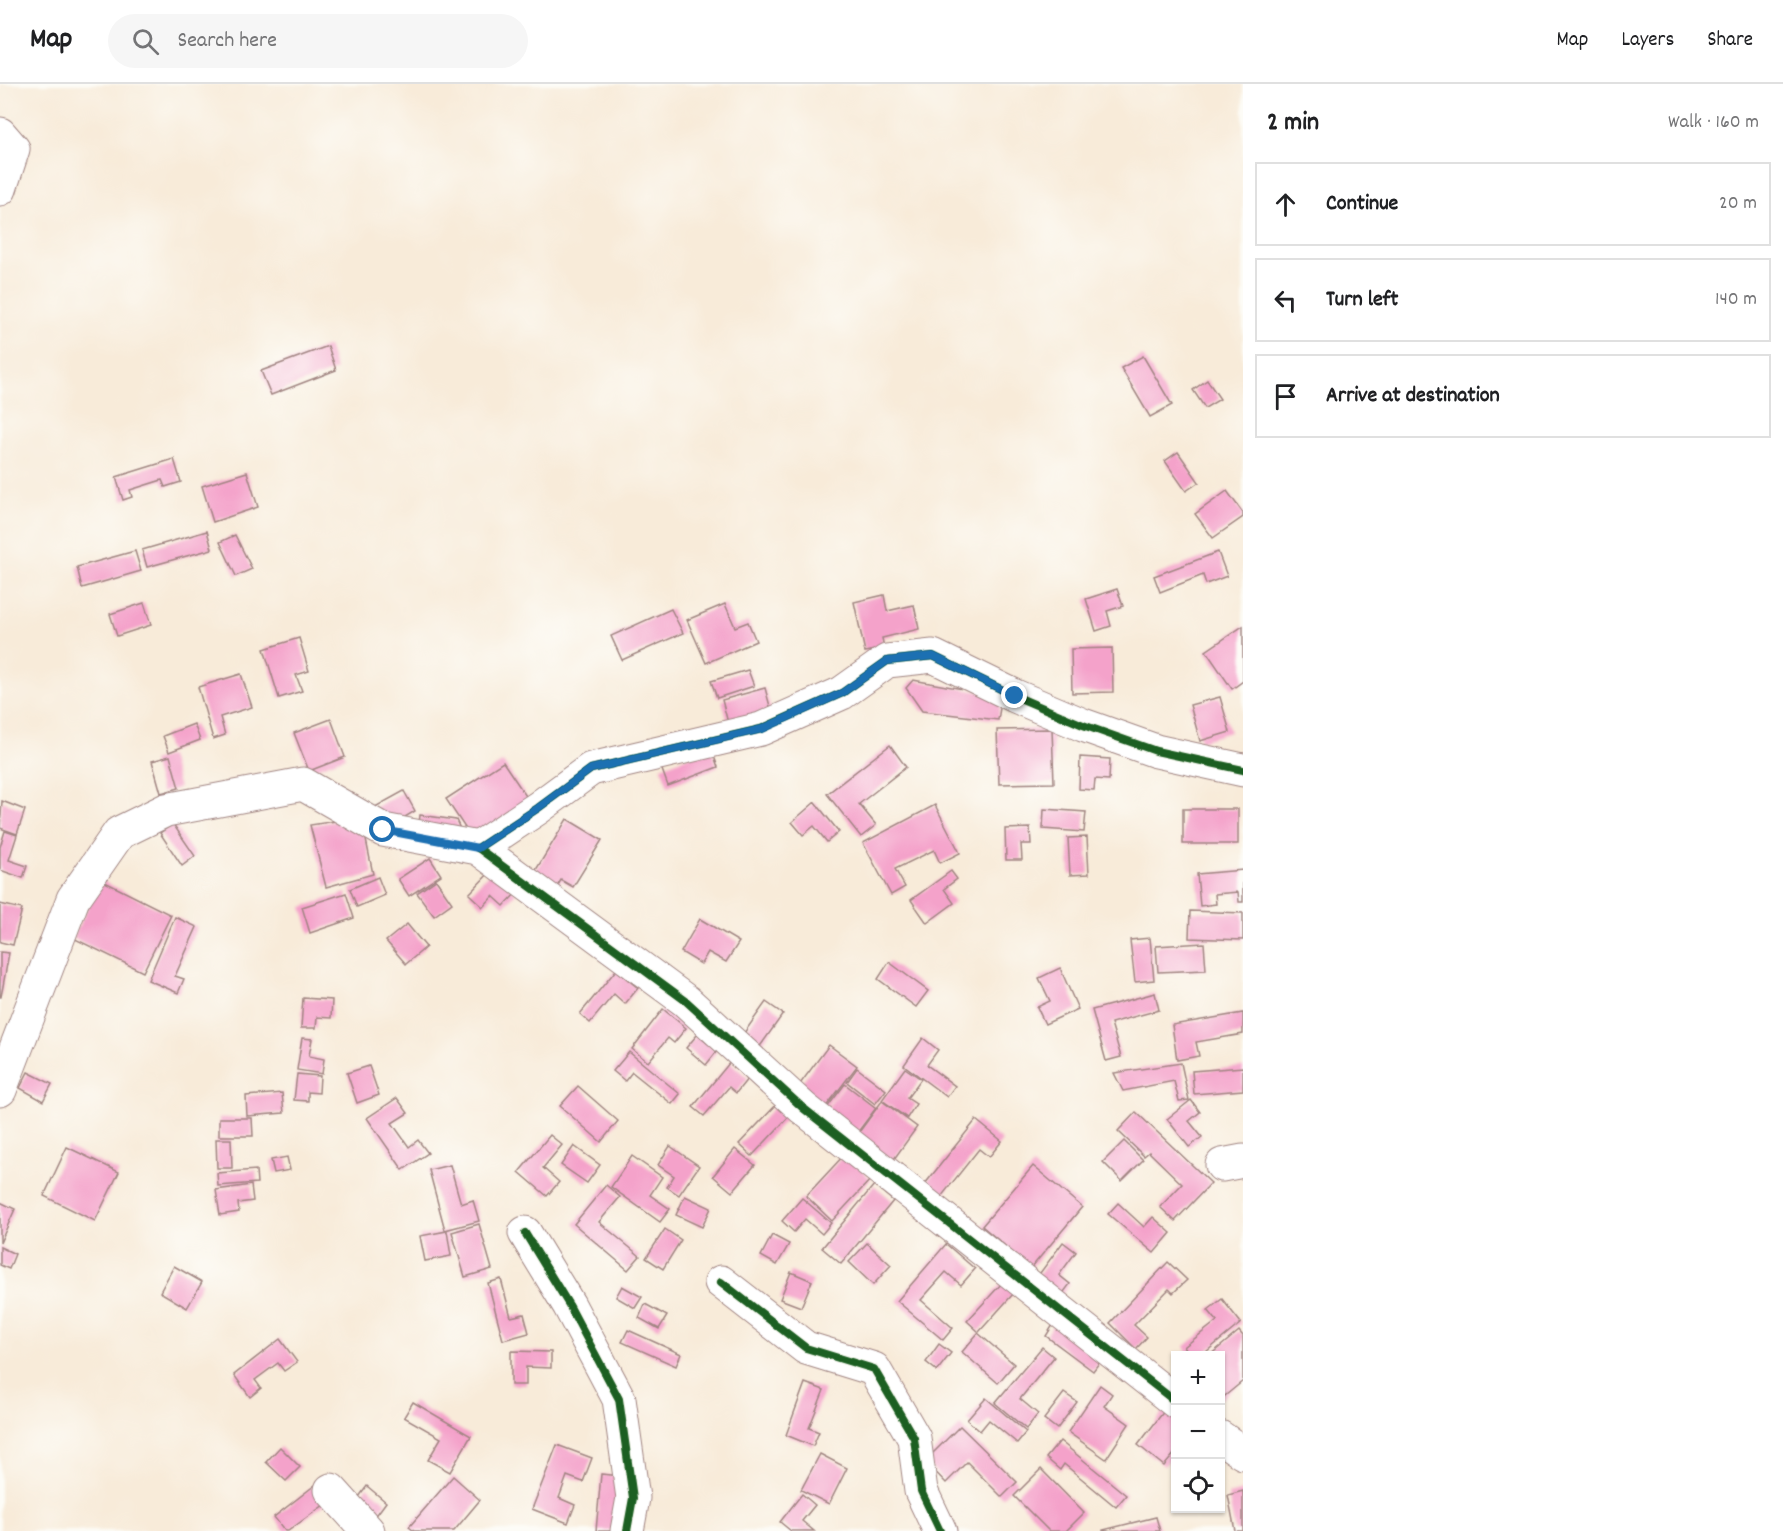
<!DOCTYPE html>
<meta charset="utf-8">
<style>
body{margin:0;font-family:Dekko,sans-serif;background:#f6f6f6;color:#202124}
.controls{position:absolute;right:18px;bottom:18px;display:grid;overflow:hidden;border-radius:0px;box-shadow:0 2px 4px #0004}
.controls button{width:54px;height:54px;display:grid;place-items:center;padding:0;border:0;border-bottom:2px solid #e0e0e0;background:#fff;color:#202124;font:30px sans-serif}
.stop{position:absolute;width:18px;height:18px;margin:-14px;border:4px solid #1f6fb2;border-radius:50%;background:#fff}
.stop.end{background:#1f6fb2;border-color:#fff;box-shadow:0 2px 6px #0008}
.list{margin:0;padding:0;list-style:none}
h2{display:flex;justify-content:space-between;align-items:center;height:78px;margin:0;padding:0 24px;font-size:26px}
h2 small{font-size:20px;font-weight:400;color:#757577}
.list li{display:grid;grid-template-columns:39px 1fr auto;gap:18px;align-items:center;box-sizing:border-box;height:84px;margin:0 12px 12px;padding:0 12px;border:2px solid #e0e0e0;border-radius:0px}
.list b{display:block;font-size:22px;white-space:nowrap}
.list em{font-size:20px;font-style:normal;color:#757577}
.icon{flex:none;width:33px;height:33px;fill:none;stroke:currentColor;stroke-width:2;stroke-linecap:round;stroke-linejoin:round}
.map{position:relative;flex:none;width:1243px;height:1447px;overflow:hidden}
header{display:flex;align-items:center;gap:36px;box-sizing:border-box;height:84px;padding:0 30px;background:#fff;border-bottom:2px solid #e0e0e0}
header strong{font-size:28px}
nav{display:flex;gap:33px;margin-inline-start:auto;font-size:21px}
.search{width:420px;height:54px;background:#f6f6f6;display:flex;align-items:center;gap:15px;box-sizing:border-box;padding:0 21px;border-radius:33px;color:#757577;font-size:22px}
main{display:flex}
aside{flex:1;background:#fff}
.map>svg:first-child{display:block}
</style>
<header>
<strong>Map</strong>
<div class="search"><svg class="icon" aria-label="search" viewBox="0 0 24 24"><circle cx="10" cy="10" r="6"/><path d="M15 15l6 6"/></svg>Search here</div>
<nav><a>Map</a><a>Layers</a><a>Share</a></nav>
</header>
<main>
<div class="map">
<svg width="1243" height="1447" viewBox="0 0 1243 1447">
<rect width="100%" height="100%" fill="#fdfcf7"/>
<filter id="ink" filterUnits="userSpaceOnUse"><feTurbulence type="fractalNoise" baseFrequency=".0167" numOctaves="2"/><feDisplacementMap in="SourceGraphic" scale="12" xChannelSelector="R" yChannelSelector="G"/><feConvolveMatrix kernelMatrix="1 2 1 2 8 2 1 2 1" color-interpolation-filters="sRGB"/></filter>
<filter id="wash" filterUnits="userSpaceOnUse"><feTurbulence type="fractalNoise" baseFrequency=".008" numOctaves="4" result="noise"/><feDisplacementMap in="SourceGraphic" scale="24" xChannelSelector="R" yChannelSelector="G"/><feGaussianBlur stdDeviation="1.35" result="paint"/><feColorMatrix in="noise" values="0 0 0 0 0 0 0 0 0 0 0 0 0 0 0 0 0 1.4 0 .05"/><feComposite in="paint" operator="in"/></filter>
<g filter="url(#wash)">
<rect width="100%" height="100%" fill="#f8ebd9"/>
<g id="blocks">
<g fill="#f4a2ca">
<polygon points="328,262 336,286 271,311 261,287"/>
<polygon points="1143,272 1172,321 1150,333 1121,284"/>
<polygon points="1207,296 1220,315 1205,324 1193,306"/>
<polygon points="1178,368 1199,398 1186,407 1165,377"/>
<polygon points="174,375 181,398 165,403 162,396 130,406 132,413 123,416 116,393"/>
<polygon points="247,388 258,423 213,438 202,402"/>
<polygon points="1227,407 1243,429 1243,433 1213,454 1195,430"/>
<polygon points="207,447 212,465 147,483 142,466"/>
<polygon points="235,451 252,485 236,492 220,458"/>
<polygon points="135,467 141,487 82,504 77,483"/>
<polygon points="1218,468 1227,492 1206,500 1203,491 1160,508 1154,492"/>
<polygon points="1117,505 1123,522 1107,527 1111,542 1096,547 1086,515"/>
<polygon points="884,511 887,527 914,521 919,545 882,554 884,564 865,568 854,518"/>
<polygon points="144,519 151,541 117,552 110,530"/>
<polygon points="725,520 735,543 748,538 756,557 706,579 687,536"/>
<polygon points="671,525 683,549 622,576 611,552"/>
<polygon points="1243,542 1243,597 1232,605 1206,567"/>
<polygon points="299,554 309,587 296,591 302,607 279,614 264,565"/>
<polygon points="1112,564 1113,608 1072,609 1071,565"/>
<polygon points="748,586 754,602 717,614 711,597"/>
<polygon points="241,590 252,623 220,633 225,651 213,655 198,603"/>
<polygon points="913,596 1002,612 998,636 922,627 906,604"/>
<polygon points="765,604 771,626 728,639 722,616"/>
<polygon points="1220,613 1230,648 1200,657 1190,621"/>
<polygon points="331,635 345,673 309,687 294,649"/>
<polygon points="194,640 200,656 169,668 163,652"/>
<polygon points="1052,645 1054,699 999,700 997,646"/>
<polygon points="890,661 906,683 859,720 876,741 861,753 827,710"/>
<polygon points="711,664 718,683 668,702 661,683"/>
<polygon points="170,672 179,704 161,709 152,677"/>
<polygon points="1080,673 1110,675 1109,696 1095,695 1094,706 1079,705"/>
<polygon points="503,678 530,718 473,756 446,715"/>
<polygon points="404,707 415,727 387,744 375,723"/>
<polygon points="2,717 25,726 17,750 0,744"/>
<polygon points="815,718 839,748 827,758 814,742 803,751 792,738"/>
<polygon points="935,721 960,769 940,779 934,766 895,785 905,803 891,811 863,759"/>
<polygon points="1044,725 1086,728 1084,748 1043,745"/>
<rect x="1183" y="725" width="55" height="35"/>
<polygon points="420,731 456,736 465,756 418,750"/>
<polygon points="567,735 602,756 573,803 561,796 554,808 531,794"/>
<polygon points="336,737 365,751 373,790 326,803 310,741"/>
<polygon points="173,740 195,772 182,782 160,749"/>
<polygon points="1030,744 1031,760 1021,760 1022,776 1006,776 1005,745"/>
<polygon points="5,747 17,751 9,776 27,782 23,794 0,786 0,763"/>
<polygon points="1087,753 1089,790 1070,791 1068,754"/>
<polygon points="430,774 441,791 409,812 398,795"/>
<polygon points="1243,786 1243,818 1239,818 1238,808 1215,810 1216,820 1200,822 1197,790"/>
<polygon points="491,787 516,809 504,822 493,812 483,823 469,810"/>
<polygon points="951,787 957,795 944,805 954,819 927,839 911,816"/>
<polygon points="378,793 385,811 357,823 350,805"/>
<polygon points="101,796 171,831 143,888 73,854"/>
<polygon points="436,796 452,819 434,832 417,809"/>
<polygon points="346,809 354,834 310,849 302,823"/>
<polygon points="0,820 22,825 13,861 0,858"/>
<polygon points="1190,827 1243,829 1243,856 1189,854"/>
<polygon points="175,833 197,843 175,892 184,895 178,909 148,896"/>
<polygon points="700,835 739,858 726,878 708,868 701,880 681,868"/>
<polygon points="407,840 426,863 406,880 386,857"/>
<polygon points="1150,854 1154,896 1135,898 1130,856"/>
<polygon points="1204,859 1206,886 1158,888 1156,862"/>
<polygon points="0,868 9,869 1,913 0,913"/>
<polygon points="889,878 928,907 916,923 878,895"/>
<polygon points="1060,884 1078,925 1045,940 1037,923 1050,917 1039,894"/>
<polygon points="616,886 638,904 625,920 614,910 590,939 580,930"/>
<polygon points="1155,909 1159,926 1111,939 1121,973 1106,977 1092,926"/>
<polygon points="303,914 332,916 331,934 317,933 316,944 301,944"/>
<polygon points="766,918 783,930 756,968 739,956"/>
<polygon points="663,925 686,944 674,959 668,954 648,978 632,965"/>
<polygon points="1243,929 1243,950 1196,958 1199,972 1177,976 1172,941"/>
<polygon points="697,951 717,967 706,981 686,964"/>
<polygon points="302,954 312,955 309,972 324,975 322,990 297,986"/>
<polygon points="923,954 938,966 927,981 955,1002 947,1013 904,981"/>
<polygon points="829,961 857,982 825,1024 797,1004"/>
<polygon points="629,968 680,1010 672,1020 632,988 625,997 613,987"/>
<polygon points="730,978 748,994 736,1009 729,1003 704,1032 693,1023"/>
<polygon points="1181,979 1189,1016 1179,1017 1174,997 1123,1007 1114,989"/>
<polygon points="369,982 379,1011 357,1019 347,989"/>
<polygon points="1243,983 1243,1006 1194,1010 1192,987"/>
<polygon points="857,984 886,1006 875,1020 847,998"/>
<polygon points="905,984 921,995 907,1014 916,1020 907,1034 882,1016"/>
<polygon points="28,988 52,1000 43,1017 20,1004"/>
<polygon points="297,990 320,992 319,1009 308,1008 308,1017 294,1016"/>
<polygon points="845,1000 876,1024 854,1053 823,1029"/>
<polygon points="578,1002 618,1037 601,1058 560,1022"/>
<polygon points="282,1009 284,1029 247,1032 246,1012"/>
<polygon points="397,1014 408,1029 392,1039 409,1063 418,1056 428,1069 403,1086 367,1034"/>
<polygon points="1191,1016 1200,1028 1189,1037 1202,1053 1189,1063 1167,1035"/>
<polygon points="882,1017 917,1043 889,1082 854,1055"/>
<polygon points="779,1018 792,1029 752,1072 739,1060"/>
<polygon points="1136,1028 1211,1099 1175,1137 1160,1123 1182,1100 1149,1068 1144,1072 1118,1047"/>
<polygon points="219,1034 252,1034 253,1052 219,1052"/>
<polygon points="976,1036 1002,1057 989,1073 979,1065 937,1118 921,1105"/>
<polygon points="550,1051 562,1061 543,1084 559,1098 547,1112 519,1088"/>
<polygon points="216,1055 231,1055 232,1084 217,1084"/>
<polygon points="1124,1057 1143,1076 1122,1097 1103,1078"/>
<polygon points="574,1062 600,1081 587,1099 561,1081"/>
<polygon points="670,1062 699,1082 679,1111 667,1103 674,1092 658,1081"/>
<polygon points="67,1063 119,1088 95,1137 44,1112"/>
<polygon points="735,1065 755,1081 732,1108 713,1092"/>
<polygon points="845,1070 871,1095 832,1137 806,1112"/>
<polygon points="632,1072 662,1093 650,1111 670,1125 660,1138 611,1103"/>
<polygon points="287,1073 290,1086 274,1089 271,1076"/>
<polygon points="450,1081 461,1120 473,1116 479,1137 445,1146 429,1086"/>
<polygon points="1033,1082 1082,1123 1031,1184 982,1142"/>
<polygon points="256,1086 257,1099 218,1102 217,1089"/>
<polygon points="251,1101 253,1117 238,1119 239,1128 220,1131 216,1106"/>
<polygon points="606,1101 620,1113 599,1138 640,1172 628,1186 574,1140"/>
<polygon points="874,1101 893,1117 841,1180 822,1164"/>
<polygon points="685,1112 711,1124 702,1143 676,1131"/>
<polygon points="802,1114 831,1139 822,1150 805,1135 794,1148 782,1137"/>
<polygon points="0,1118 15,1125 0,1159"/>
<polygon points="1118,1119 1144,1143 1153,1133 1171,1149 1154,1169 1108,1130"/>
<polygon points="479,1140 492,1185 465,1193 452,1148"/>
<polygon points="665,1145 681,1156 663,1185 646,1174"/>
<polygon points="447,1147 451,1172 425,1177 420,1152"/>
<polygon points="772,1151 789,1160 777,1181 761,1172"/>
<polygon points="1063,1158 1076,1168 1059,1191 1070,1200 1061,1212 1037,1193"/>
<polygon points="867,1159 891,1181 873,1201 849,1178"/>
<polygon points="946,1160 975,1185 961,1201 946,1188 921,1216 953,1244 943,1256 897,1217"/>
<polygon points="0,1163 15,1170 9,1185 0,1181"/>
<polygon points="1168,1178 1187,1196 1173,1209 1169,1205 1134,1241 1147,1253 1136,1265 1110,1239"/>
<polygon points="174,1182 202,1198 187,1224 160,1208"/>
<polygon points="791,1188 812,1197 801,1223 780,1215"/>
<polygon points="501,1195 511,1233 524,1230 529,1249 503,1256 488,1199"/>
<polygon points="1003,1198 1014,1209 979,1248 967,1237"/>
<polygon points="622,1202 642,1213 635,1224 616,1213"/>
<polygon points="1222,1215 1241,1239 1201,1272 1191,1272 1184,1263 1217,1237 1208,1226"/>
<polygon points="645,1220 667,1232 659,1245 639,1234"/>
<polygon points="1056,1236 1105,1271 1093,1287 1046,1252"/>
<polygon points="628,1246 681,1270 676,1282 622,1258"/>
<polygon points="1239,1247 1243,1252 1243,1297 1220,1316 1220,1272 1209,1272"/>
<polygon points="978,1249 1014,1280 998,1299 962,1268"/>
<polygon points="280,1255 297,1278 284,1287 278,1279 255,1296 261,1304 250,1313 234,1291"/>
<polygon points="939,1260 951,1269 937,1287 926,1278"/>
<polygon points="1042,1263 1054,1273 1020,1315 1038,1330 1026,1345 995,1319"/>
<polygon points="511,1267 551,1268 551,1284 526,1283 526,1301 511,1301"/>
<polygon points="805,1299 824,1306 809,1344 819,1348 813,1362 786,1351"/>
<polygon points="1100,1301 1112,1310 1104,1322 1129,1340 1106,1375 1068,1348"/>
<polygon points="1064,1309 1077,1318 1057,1345 1044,1335"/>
<polygon points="986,1314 1026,1348 1017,1359 989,1336 980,1347 967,1336"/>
<polygon points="413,1318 471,1352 450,1388 428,1376 441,1354 404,1333"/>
<polygon points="1168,1322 1176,1328 1176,1368 1164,1382 1138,1361"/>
<polygon points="960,1342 1017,1398 1002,1413 967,1378 946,1399 925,1377"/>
<polygon points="1060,1357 1126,1411 1116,1423 1064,1380 1060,1386 1046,1374"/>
<polygon points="557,1361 592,1374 583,1398 567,1392 559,1414 575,1421 568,1439 532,1425"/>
<polygon points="280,1363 300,1383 286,1397 266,1378"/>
<polygon points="820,1370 847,1384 829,1420 801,1406"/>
<polygon points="1041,1385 1084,1429 1066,1447 1049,1447 1014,1412"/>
<polygon points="601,1390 621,1392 616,1447 596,1447"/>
<polygon points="453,1392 480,1416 454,1447 414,1447 409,1443"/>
<polygon points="315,1401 328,1418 288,1447 285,1447 274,1433"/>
<polygon points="367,1402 386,1418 375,1433 356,1417"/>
<polygon points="1243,1407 1243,1447 1235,1447 1228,1411"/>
<polygon points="802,1410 815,1421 802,1437 814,1447 791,1447 780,1438"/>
<polygon points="1156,1433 1160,1447 1103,1447 1103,1446"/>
</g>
</g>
</g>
<g filter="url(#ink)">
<use href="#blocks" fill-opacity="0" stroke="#a18582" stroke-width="1.5"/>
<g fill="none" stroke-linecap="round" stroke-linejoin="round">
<g stroke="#a18582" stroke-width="35">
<g id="minor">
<polyline points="0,50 13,65 0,105"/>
<polyline points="478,764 538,724 591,685 761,645 842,609 887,577 933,572 1015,612 1083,641 1156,667 1243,686"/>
<polyline points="0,1006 73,815 119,749 166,726 303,700 383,746 478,764 686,917 803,1024 1176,1318"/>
<polyline points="1222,1081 1243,1077"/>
<polyline points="525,1149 569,1221 619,1315 633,1414 627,1447"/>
<polyline points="721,1198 806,1264 874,1285 914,1354 921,1407 940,1447"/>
<polyline points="1220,1353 1243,1369"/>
<polyline points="331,1406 368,1447"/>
</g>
</g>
<use href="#minor" stroke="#fff" stroke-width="33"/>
<g stroke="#fdfcf7" stroke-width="11">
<g id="cycleway">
<polyline points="525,1149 569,1221 619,1315 633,1414 627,1447"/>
<polyline points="721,1198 806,1264 874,1285 914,1354 921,1407 940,1447"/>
<polyline points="1176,1318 803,1024 686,917 478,764 538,724 591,685 761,645 842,609 887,577 933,572 1015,612 1083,641 1156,667 1243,686"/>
</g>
</g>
<use href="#cycleway" stroke="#1b5e20" stroke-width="8"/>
</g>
</g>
<g fill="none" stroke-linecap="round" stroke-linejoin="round" filter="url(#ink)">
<polyline stroke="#1f6fb2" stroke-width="8" points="383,746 478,764 538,724 591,685 762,645 842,609 887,577 933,572 1015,612"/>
</g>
</svg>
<div class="controls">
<button>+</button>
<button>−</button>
<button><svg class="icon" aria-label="locate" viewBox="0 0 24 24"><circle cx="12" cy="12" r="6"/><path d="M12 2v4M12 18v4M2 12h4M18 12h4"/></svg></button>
</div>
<div class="stop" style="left:383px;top:746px"></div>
<div class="stop end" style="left:1015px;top:612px"></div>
</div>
<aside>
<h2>2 min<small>Walk · 160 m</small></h2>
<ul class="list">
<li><svg class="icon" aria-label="ahead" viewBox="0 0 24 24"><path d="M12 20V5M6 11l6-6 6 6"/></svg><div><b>Continue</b></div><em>20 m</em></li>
<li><svg class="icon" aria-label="left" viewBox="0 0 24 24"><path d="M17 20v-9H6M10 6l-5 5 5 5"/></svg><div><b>Turn left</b></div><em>140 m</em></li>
<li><svg class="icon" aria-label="arrive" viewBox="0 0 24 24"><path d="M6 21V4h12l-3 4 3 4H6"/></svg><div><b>Arrive at destination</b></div></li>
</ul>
</aside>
</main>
